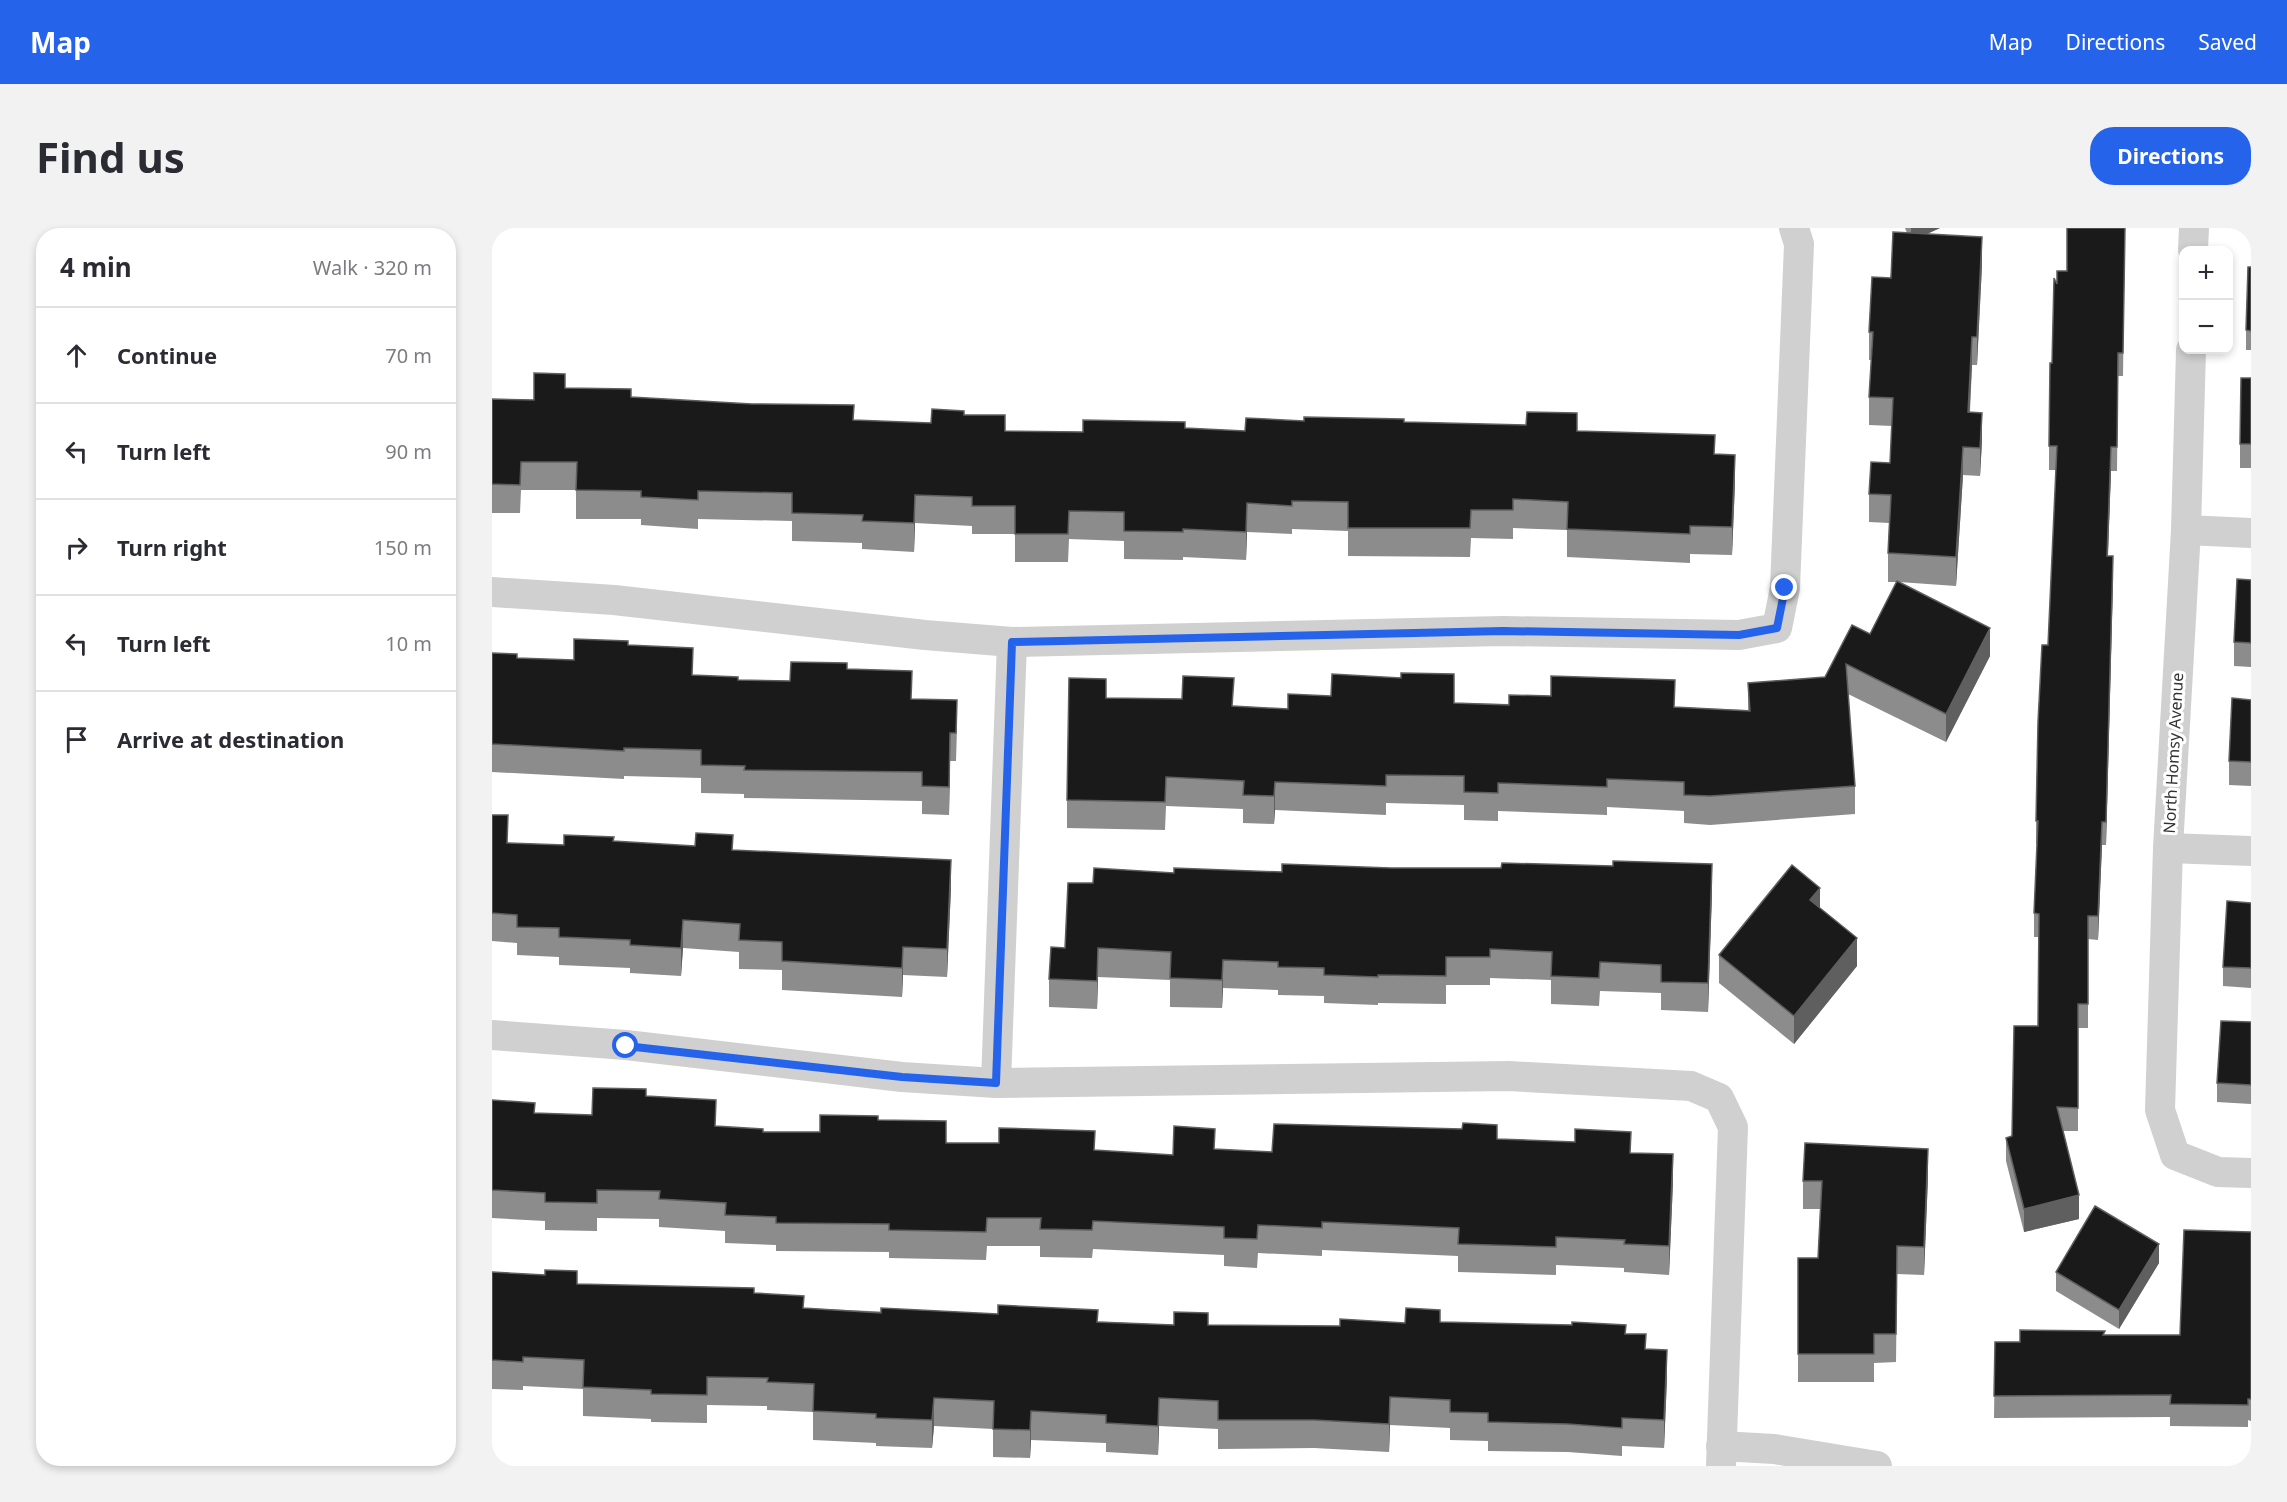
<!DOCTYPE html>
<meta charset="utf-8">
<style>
body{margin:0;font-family:"Noto Sans",sans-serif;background:#f2f2f3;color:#2b2b33}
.controls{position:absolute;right:18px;top:18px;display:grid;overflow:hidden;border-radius:12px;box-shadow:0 3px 9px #0003}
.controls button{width:54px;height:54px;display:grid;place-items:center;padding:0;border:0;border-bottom:2px solid #e1e1e2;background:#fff;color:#2b2b33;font:30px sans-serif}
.stop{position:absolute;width:18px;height:18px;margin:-14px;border:4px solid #2563eb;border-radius:50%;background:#fff}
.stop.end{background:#2563eb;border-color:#fff;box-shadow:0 2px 6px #0008}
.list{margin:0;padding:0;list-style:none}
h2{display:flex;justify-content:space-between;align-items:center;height:78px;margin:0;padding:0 24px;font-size:26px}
h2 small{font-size:20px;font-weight:400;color:#7c7c81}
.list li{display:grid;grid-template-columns:39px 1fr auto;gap:18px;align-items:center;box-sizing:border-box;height:96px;padding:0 24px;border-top:2px solid #e1e1e2}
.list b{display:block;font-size:22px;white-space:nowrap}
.list em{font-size:20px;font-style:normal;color:#7c7c81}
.icon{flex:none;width:33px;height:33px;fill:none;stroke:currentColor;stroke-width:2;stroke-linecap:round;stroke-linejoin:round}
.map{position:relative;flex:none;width:1759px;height:1238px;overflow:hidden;border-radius:24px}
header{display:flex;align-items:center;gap:36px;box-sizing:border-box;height:84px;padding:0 30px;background:#2563eb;color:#fff}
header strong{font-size:28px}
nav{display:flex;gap:33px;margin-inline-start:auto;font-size:21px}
.intro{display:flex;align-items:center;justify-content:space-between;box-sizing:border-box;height:144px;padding:0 36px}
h1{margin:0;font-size:42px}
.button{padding:15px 27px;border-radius:24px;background:#2563eb;color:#fff;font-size:21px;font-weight:700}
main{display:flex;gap:36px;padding:0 36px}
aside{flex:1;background:#fff;border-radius:24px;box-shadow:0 3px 9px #0003}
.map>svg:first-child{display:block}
</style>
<header>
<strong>Map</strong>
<nav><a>Map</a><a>Directions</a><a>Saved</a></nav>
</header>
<div class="intro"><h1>Find us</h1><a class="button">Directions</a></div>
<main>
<aside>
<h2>4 min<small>Walk · 320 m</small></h2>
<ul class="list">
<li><svg class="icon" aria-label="ahead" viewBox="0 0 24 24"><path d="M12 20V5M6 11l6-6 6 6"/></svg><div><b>Continue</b></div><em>70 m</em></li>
<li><svg class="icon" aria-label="left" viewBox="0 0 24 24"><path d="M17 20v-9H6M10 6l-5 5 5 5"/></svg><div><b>Turn left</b></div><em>90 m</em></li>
<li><svg class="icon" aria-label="right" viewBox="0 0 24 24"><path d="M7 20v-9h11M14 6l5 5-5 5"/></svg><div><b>Turn right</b></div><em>150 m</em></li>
<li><svg class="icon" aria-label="left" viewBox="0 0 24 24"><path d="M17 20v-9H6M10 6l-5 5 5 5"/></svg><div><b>Turn left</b></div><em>10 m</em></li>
<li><svg class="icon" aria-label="arrive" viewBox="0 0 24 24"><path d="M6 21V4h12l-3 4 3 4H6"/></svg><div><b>Arrive at destination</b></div></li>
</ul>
</aside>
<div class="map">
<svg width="1759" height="1238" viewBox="0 0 1759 1238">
<rect width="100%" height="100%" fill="#fff"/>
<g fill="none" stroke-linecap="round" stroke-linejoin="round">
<g stroke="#d0d0d0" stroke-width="30">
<polyline points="1701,22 1702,0"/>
<polyline points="1699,122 1694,302 1676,620 1668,882 1683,927 1726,944 1759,945"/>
<polyline points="1694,302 1759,305"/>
<polyline points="0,364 122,372 433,407 520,414 1011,403 1247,407 1285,400 1293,360 1307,16 1302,0"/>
<polyline points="1676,620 1759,623"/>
<polyline points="0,807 134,817 410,849 504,855 1016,848 1199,858 1227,870 1241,899 1229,1238"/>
<polyline points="504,855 520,414"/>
<polyline points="1229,1218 1282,1221 1385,1238"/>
</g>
</g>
<g fill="#8c8c8c">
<polygon points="1413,0 1448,0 1435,6 1490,37 1485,137 1480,137 1478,184 1490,213 1488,248 1471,247 1464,358 1407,354 1498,428 1454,514 1356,466 1363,558 1363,586 1218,597 1192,595 1192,583 1115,579 1115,587 1006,583 1006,593 972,592 972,577 894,575 894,587 783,582 782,596 751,595 751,581 674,578 673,602 575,600 575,572 614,470 796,481 962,475 1183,479 1256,482 1256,455 1333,449 1378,406 1404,354 1396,354 1396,325 1397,295 1377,294 1377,266 1398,235 1400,198 1377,197 1377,169 1379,132 1377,132 1377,104 1415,5"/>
<polygon points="1633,0 1631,148 1626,148 1625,243 1619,243 1616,328 1621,352 1614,617 1610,617 1606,712 1596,711 1596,800 1586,800 1586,903 1571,903 1587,991 1532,1004 1514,933 1514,910 1520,908 1546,798 1546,709 1542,709 1542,685 1545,616 1544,616 1544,593 1556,417 1564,242 1557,242 1557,218 1560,135 1565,56 1575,43"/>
<polygon points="1759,39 1759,122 1754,122 1754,102"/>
<polygon points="1759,150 1759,240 1748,240 1748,216"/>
<polygon points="73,160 139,169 362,192 439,195 472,187 513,203 591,204 693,200 753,203 812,193 912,194 1085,203 1223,226 1243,255 1240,327 1198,326 1198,335 1075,329 1075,302 1021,300 1021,311 979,310 978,329 856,328 856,303 800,301 800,306 755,304 754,332 691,329 691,332 632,331 632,313 577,311 576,334 523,334 523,306 480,306 480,298 423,295 422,324 370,321 370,315 300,313 300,293 206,291 206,301 149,297 149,291 84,291 84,262 29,262 28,285 0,285 0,171 42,172"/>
<polygon points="1759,352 1759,439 1742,438 1742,414"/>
<polygon points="136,417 201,447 246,452 298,453 355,441 420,471 465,500 464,533 458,533 457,587 430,586 430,573 252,570 252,566 209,565 209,550 132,548 132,551 0,544 0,425 25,430 82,432"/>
<polygon points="1759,472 1759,558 1737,557 1737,533"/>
<polygon points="0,587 16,615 72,617 122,613 241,622 459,660 455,749 411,747 410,769 290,762 290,742 247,741 247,724 191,720 189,748 138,745 138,740 67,737 67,729 25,727 25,715 0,713"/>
<polygon points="682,645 1220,664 1216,784 1169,782 1169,765 1108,763 1107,778 1059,776 1059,752 998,750 998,757 954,757 954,776 886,775 886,777 832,775 832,768 786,767 786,762 731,760 730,780 678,779 678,752 606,749 605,781 557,779 557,751 573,720 601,655"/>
<polygon points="1759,675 1759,760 1731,758 1731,739"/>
<polygon points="1328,680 1365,738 1302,816 1227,755 1227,727"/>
<polygon points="1759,794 1759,876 1725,874 1725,855"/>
<polygon points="154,868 224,898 271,904 328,904 386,892 454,915 681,927 723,921 780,924 1005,911 1139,925 1181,954 1177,1047 1132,1044 1132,1040 1064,1037 1064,1047 966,1044 966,1028 830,1022 830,1028 766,1025 765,1040 732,1038 732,1027 601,1021 600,1030 548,1029 548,1018 495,1018 494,1032 397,1030 397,1024 284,1023 284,1017 233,1015 233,1003 167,999 167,991 105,990 105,1003 53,1002 53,993 0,990 0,872 43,885 100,887"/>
<polygon points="1436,949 1432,1047 1405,1046 1404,1134 1382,1135 1382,1154 1306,1154 1306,1030 1326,1030 1328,981 1311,981 1311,953"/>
<polygon points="1759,1004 1759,1193 1756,1192 1756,1199 1678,1198 1678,1189 1502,1190 1503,1114 1528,1114 1613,1107 1688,1107"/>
<polygon points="1667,1035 1627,1101 1564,1063 1564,1044"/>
<polygon points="0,1044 53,1047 85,1056 262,1065 312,1080 682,1097 716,1097 848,1098 913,1095 948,1094 1134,1106 1154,1121 1175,1150 1172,1220 1130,1218 1130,1228 1076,1224 996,1223 996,1213 958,1212 958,1200 898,1197 897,1224 822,1220 726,1221 726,1201 667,1198 666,1227 614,1224 614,1215 539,1212 538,1230 501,1229 501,1201 442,1198 440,1220 384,1218 384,1215 321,1212 321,1184 275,1182 275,1178 215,1177 215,1195 159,1194 159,1191 91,1188 91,1161 31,1158 31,1162 0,1161"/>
</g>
<g fill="#5f5f5f">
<polygon points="1419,0 1448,0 1419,13"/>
<polygon points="1490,9 1490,37 1485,137 1485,109"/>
<polygon points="1480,109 1480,137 1476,212 1476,184"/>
<polygon points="1490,185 1490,213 1488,248 1488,220"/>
<polygon points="1471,219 1471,247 1464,358 1464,329"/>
<polygon points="1619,219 1619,243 1615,351 1615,328"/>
<polygon points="1243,227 1243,255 1240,327 1240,299"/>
<polygon points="423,267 423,295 422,324 422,295"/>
<polygon points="755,275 755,304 754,332 754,304"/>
<polygon points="1621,328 1621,352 1614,617 1614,594"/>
<polygon points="1498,400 1498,428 1454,514 1454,486"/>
<polygon points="458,505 458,533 457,587 457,559"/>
<polygon points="783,554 783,582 782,596 782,568"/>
<polygon points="1610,594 1610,617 1606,712 1606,688"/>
<polygon points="459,632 459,660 455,749 455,721"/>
<polygon points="1220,636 1220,664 1216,784 1216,755"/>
<polygon points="1328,660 1328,688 1318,672"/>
<polygon points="191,692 191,720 189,748 189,720"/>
<polygon points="1365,710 1365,738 1302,816 1302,788"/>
<polygon points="411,719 411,747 410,769 410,740"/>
<polygon points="606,720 606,749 605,781 605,753"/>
<polygon points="731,732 731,760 730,780 730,752"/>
<polygon points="1436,921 1436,949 1432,1047 1432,1019"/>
<polygon points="1181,926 1181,954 1177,1047 1177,1018"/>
<polygon points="1587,967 1587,991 1532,1004 1532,981"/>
<polygon points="1667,1016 1667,1035 1627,1101 1627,1082"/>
<polygon points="1175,1122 1175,1150 1172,1220 1172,1192"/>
<polygon points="898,1169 898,1197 897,1224 897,1196"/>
<polygon points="442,1170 442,1198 440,1220 440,1192"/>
<polygon points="667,1170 667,1198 666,1227 666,1198"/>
<polygon points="539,1183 539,1212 538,1230 538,1202"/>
</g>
<g fill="#1a1a1a" stroke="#5f5f5f" stroke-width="1.5">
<polygon points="1575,0 1633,0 1631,125 1626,125 1625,219 1619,219 1615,328 1621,328 1614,594 1610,594 1606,688 1596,688 1596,776 1586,776 1586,880 1565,879 1587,967 1532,981 1514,910 1520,908 1522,798 1546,798 1547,686 1542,685 1546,593 1544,593 1546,494 1550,417 1556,417 1565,218 1557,218 1558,135 1560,135 1562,50 1565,56 1565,43 1575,43"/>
<polygon points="1401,4 1490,9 1485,109 1480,109 1476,184 1490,185 1488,220 1471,219 1464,329 1396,325 1399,267 1377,266 1379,234 1398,235 1401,170 1377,169 1381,104 1377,104 1380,49 1399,50"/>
<polygon points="1756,39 1759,39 1759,103 1754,102"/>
<polygon points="42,145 73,146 73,160 139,161 139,169 260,176 362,177 361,192 439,195 440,181 472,183 472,187 513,187 513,203 591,204 591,192 693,194 693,200 753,203 754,190 812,193 812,189 912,191 912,194 1034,197 1035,184 1085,185 1085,203 1223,207 1222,226 1243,227 1240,299 1198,298 1198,306 1075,301 1076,274 1021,271 1021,282 979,282 978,300 856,300 856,274 800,273 800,278 755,275 754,304 691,301 691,304 632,303 632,284 577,283 576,306 523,306 523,278 480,278 480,269 423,267 422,295 370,293 371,287 300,285 300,265 206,263 206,272 149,269 149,263 84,262 85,234 29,234 28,257 0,256 0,171 42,172"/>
<polygon points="1749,150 1759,150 1759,216 1748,216"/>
<polygon points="1745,351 1759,352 1759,415 1742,414"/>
<polygon points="1405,353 1498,400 1454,486 1354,436 1363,558 1218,568 1192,567 1192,554 1115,551 1115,559 1006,555 1006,565 972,564 972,548 894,547 894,558 783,554 782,568 751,567 752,553 674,549 673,574 575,572 577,450 614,451 614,470 690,471 691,448 742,450 740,478 796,481 796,466 839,468 840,446 909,450 909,445 962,446 962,475 1017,477 1017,467 1059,468 1059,448 1183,452 1182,479 1258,483 1256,455 1333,449 1360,397 1378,406"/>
<polygon points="82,411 136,413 136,417 201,420 200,447 246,449 246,452 298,453 299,434 355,435 355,441 420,443 419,471 465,472 464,505 458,505 457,559 430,558 430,544 252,542 253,538 209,537 209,522 132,520 132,523 0,516 0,425 25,426 25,430 82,432"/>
<polygon points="1740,470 1759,472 1759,534 1737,533"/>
<polygon points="0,587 16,587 15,615 72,617 72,607 122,609 121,613 203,618 204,605 241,607 240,622 459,632 455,721 411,719 410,740 290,733 290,714 247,712 248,696 191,692 189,720 138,717 138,712 67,709 67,700 25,699 25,687 0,685"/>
<polygon points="1121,633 1220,636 1216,755 1169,754 1169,737 1108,734 1107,750 1059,748 1060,724 998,721 998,729 954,729 954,748 886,747 886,749 832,747 832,740 786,739 786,734 731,732 730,752 678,750 679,724 606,720 605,753 557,751 559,719 573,720 576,655 601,655 602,640 682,645 682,640 790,644 790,636 899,640 1009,640 1010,635 1121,638"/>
<polygon points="1300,637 1328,660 1318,672 1365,710 1302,788 1227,727"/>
<polygon points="1735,673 1759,675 1759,740 1731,739"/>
<polygon points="1729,793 1759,794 1759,857 1725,855"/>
<polygon points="101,860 154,861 154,868 224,872 223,898 271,901 271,904 328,904 328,887 386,888 386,892 454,893 454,915 507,915 507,900 603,903 602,922 681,927 682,898 723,901 722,921 780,924 782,896 970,901 971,895 1005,897 1005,911 1083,914 1083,901 1139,904 1138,925 1181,926 1177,1018 1132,1016 1133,1012 1064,1009 1064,1019 966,1016 967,1000 830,994 830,1000 766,997 765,1011 732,1010 732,999 601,993 600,1002 548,1001 549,990 495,990 494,1004 397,1002 397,996 284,995 284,989 233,987 234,975 167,971 168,963 105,962 105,975 53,974 53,965 0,962 0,872 43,875 42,885 100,887"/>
<polygon points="1313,915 1436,921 1432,1019 1405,1018 1404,1106 1382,1106 1382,1126 1306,1126 1306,1030 1326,1030 1330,953 1311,953"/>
<polygon points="1603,978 1667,1016 1627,1082 1564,1044"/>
<polygon points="1692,1002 1759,1004 1759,1171 1756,1171 1756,1177 1678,1176 1679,1167 1502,1168 1503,1114 1528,1114 1528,1102 1613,1103 1611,1107 1688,1107"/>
<polygon points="53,1042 85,1043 85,1056 262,1060 262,1065 312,1068 311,1080 389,1085 389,1080 506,1086 506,1077 606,1082 605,1094 682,1097 682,1084 716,1085 716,1097 848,1098 848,1091 913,1095 914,1080 948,1082 948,1094 1080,1097 1080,1094 1134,1097 1133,1106 1154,1106 1153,1121 1175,1122 1172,1192 1130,1190 1130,1200 1076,1196 996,1194 996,1185 958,1184 958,1172 898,1169 897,1196 822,1192 726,1192 726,1173 667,1170 666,1198 614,1195 614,1187 539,1183 538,1202 501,1201 502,1173 442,1170 440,1192 384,1190 384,1186 321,1183 322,1156 275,1154 276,1150 215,1149 215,1167 159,1166 159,1162 91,1159 92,1132 31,1129 31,1134 0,1132 0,1044 53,1047"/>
</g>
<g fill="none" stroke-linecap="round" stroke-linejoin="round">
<polyline stroke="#2563eb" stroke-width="8" points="134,818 410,849 504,855 520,414 1011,403 1247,407 1285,400 1293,360"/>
</g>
<g text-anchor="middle" stroke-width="6" stroke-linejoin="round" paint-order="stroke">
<g font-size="16" fill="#333" stroke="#fff">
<text transform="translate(1681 525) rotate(-87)" y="6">North Homsy Avenue</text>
</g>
</g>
</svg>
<div class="controls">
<button>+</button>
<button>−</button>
</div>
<div class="stop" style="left:134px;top:818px"></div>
<div class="stop end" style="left:1293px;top:360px"></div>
</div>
</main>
